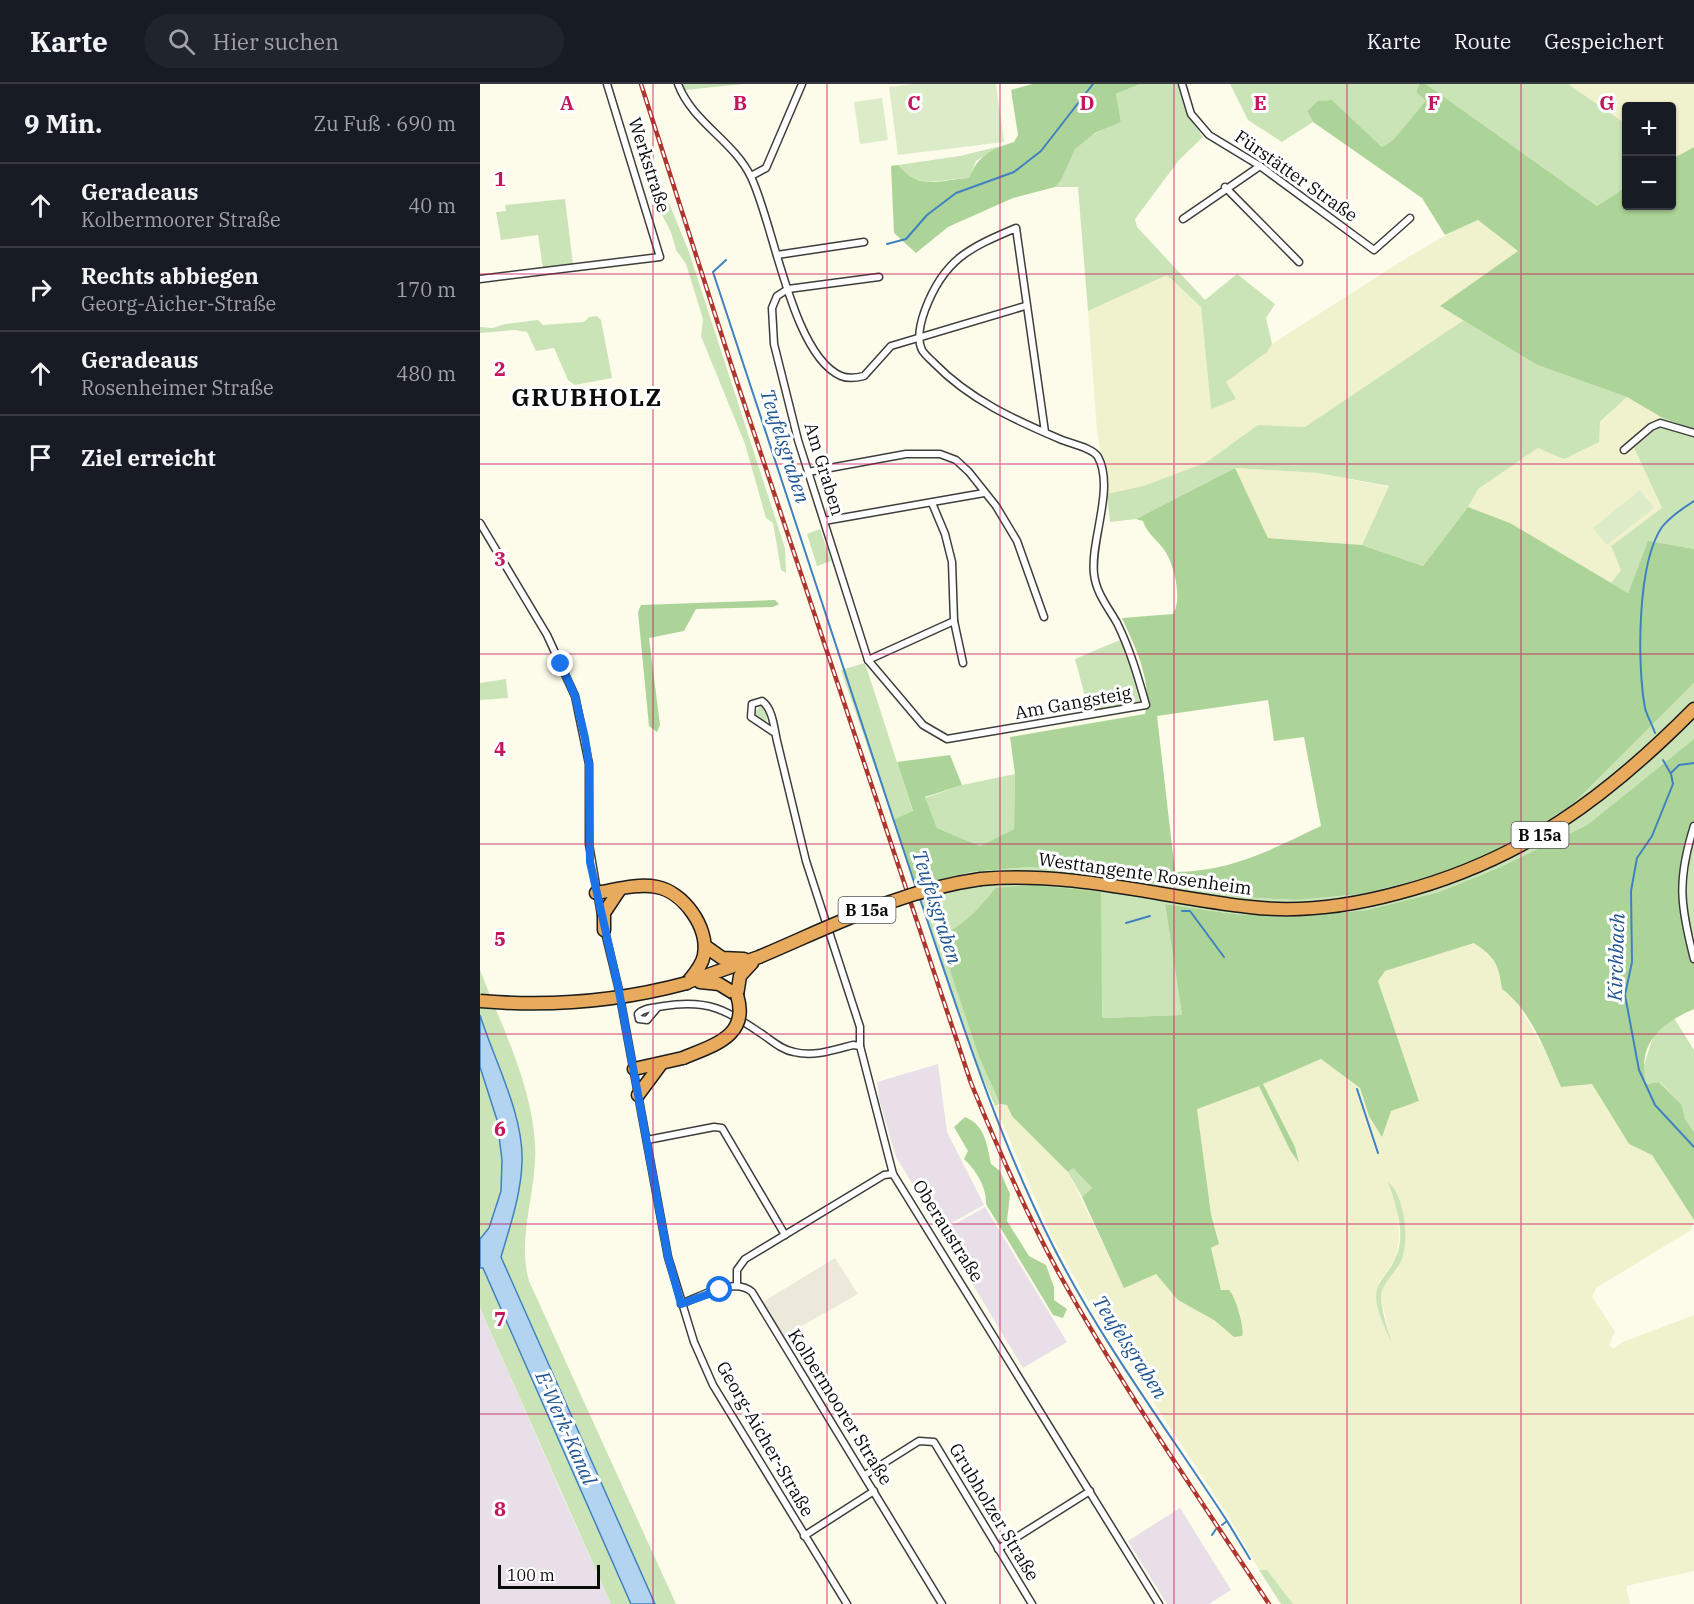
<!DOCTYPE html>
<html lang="de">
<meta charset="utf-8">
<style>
body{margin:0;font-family:"IBM Plex Serif",serif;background:#20242c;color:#f1f3f6}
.controls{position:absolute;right:18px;top:18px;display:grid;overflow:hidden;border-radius:6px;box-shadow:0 2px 4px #0004}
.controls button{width:54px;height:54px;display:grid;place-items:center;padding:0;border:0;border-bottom:2px solid #363941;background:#171b24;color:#f1f3f6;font:30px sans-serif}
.scale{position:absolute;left:18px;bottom:15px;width:102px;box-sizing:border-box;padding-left:6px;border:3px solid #0b0b0b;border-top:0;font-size:16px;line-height:21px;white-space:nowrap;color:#0b0b0b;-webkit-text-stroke:4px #fff;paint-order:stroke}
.stop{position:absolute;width:18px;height:18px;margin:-14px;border:4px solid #1a73e8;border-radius:50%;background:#fff}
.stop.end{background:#1a73e8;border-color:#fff;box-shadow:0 2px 6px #0008}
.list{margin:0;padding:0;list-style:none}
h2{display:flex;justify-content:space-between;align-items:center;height:78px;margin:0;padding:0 24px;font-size:26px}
h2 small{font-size:20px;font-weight:400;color:#9ea1a6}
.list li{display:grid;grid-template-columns:39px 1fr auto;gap:18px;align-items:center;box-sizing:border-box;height:84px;padding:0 24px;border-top:2px solid #363941}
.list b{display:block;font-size:22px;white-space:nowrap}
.list p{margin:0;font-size:20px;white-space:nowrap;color:#9ea1a6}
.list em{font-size:20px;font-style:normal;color:#9ea1a6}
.icon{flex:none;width:33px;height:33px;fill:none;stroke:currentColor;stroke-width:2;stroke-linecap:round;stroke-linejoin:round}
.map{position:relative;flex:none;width:1214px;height:1520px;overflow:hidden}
header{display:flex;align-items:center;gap:36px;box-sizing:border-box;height:84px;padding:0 30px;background:#171b24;border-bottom:2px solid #363941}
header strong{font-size:28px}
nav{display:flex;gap:33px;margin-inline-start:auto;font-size:21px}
.search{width:420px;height:54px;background:#20242c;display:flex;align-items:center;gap:15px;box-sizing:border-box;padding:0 21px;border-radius:33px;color:#9ea1a6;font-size:22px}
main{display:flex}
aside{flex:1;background:#171b24}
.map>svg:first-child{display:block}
</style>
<header>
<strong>Karte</strong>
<div class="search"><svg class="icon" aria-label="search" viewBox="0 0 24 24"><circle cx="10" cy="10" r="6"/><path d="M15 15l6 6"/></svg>Hier suchen</div>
<nav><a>Karte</a><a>Route</a><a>Gespeichert</a></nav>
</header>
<main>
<aside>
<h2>9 Min.<small>Zu Fuß · 690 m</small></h2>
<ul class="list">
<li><svg class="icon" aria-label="ahead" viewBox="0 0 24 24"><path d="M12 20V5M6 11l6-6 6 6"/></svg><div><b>Geradeaus</b><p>Kolbermoorer Straße</p></div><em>40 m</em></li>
<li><svg class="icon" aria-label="right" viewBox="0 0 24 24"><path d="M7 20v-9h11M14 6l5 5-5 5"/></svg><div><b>Rechts abbiegen</b><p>Georg-Aicher-Straße</p></div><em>170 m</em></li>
<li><svg class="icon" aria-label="ahead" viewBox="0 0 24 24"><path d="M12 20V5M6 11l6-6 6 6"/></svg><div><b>Geradeaus</b><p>Rosenheimer Straße</p></div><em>480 m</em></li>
<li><svg class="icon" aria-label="arrive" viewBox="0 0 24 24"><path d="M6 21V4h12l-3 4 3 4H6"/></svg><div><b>Ziel erreicht</b></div></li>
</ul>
</aside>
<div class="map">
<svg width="1214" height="1520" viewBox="0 0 1214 1520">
<rect width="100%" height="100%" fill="#fdfbea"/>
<g fill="#e9dfe9">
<polygon points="458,980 467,1048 504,1121 460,1145 416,1073 399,1015 397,998"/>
<polygon points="505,1123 587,1258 543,1284 461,1148"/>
<polygon points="0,1224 83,1413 131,1520 0,1520"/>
<polygon points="700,1424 751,1506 729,1520 687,1520 648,1457"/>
</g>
<g fill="#f0f1cd" fill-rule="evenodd">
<polygon points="1088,0 1214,0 1214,63 1195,73 1192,70 1192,22 1146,22 1146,40"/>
<polygon points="998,136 1038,167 961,222 984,236 825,343 778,341 725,379 663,402 627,410 617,346 608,227 687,191 721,223 731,325 746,298 787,268 792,260 925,175 966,151"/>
<polygon points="1147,313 1181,333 1179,343 1154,365 1182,424 1131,462 1141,486 1131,499 1030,439 988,423 998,405 1058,364 1084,374"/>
<polygon points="755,384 838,389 909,403 882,461 788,454"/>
<path d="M994,859L1011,869L1020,890L1022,905L1034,913L1065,967L1081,1003L1112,1000L1149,1060L1172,1071L1214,1136L1211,1146L1116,1204L1112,1213L1135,1248L1129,1261L1133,1265L1143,1258L1214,1231V1487L1146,1502L1150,1520H813L787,1486H779L750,1435L612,1224L573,1155L515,1022L527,1020L533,1032L588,1088L644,1203L676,1190L699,1216L734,1236L754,1253L760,1229L749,1206H741L731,1164L739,1160L731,1130L717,1024L779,1001L810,1066L819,1077L815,1063L783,1000L841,975L880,1004L889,1032L939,1017L898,897L905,887ZM908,1099L923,1126L921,1176L904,1200L901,1213L910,1254L903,1238L899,1198L916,1174L919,1156L918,1127Z"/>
</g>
<g fill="#cae4b7">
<polygon points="203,0 263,0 205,6"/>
<path d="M660,0H697L706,28L723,53L699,76L655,135L657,143L725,216L757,190L795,220L786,234L792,260L787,268L746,298L756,315L731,325L721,223L687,191L608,227L598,103H575C585,92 585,76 595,65C606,51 625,45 641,38L636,10Z"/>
<polygon points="750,0 939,0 936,8 947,17 913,56 902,63 852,16 838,18 827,27 833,38 802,58 768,36"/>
<polygon points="946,0 1088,0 1146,40 1146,103 1117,122"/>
<path d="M521,62L496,77L489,94C459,95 440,107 418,81L480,72Z"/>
<polygon points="85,115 93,180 63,184 58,151 21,156 16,128 26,127 25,121"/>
<polygon points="181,117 189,119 209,168 305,464 306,489 301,486 293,439 286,434 265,360 221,252 223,235 206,180 196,166 191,148 179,125"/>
<polygon points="117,232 121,236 132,294 95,301 88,296 74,264 56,267 47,248 35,246 0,249 0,243 13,244 25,240 58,236 63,241 104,238 109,233"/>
<polygon points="984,236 1057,281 1147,313 1120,338 1119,358 1084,375 1058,364 998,405 988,423 943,482 882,461 909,402 838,389 755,384 656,435 630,438 627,410 663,402 725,379 778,341 825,343"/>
<polygon points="1181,333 1214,346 1214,465 1168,458 1148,509 1131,499 1141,486 1131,462 1182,424 1154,364 1179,343"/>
<polygon points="340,445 351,477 337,482 327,450"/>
<polygon points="640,556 648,570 660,618 606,628 606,616 595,575"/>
<polygon points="385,579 433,728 413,736 361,586"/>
<polygon points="26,595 28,614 0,616 0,599"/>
<path d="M1214,599V655L1107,741L1018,784L959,808L887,826L816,833L754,830L685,820L702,931L622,934L515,804C498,826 484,841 460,853L499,973L520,1020L515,1022L494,975L436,801L491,788L550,783L619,790L759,813L816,816L883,810L956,791L1014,767L1057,743L1093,720Z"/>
<polygon points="280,622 286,626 287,640 279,635 275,629"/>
<polygon points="535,690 534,745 500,762 457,744 445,714 482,701"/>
<path d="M1214,740V851L1209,852C1199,802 1198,789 1214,740Z"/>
<path d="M0,886C21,941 52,1001 55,1060C58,1106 36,1152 49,1197L196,1520H131L0,1224Z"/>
<polygon points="1194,934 1214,966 1214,1048 1205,1035 1202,1021 1180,998 1166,1000 1163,984 1174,950"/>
<polygon points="592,1083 612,1104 602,1113 588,1088"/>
<path d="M908,1098C925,1112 930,1156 921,1177C915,1190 901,1199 901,1214C902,1229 908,1246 912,1260C906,1246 896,1227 896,1212C897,1196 909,1189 915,1175C927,1152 916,1121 908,1098Z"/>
<polygon points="779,1486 787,1486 813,1520 801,1520"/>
</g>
<g fill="#add498" fill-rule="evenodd">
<path d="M552,0H660L636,10L641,38L615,49L595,65L581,96L575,103L533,114L468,143L436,169L414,149L411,82L418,81C440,107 459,96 489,94C498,72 511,65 534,58L538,51L531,6Z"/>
<polygon points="939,0 946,0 1117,122 1146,103 1146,122 1192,122 1192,75 1214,63 1214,346 1181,333 1147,313 1057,281 960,222 1038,167 998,136 965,151 942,114 833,38 827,27 838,17 852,16 902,63 913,56 946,17 936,8"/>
<path d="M755,384L788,454L882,461L943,482L988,423L1030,439L1148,509L1168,457L1214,465V599L1093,720L1057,743L1014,767L956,791L883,810L816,816L759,813L619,790L550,783L491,788L436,801L413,736L433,727L417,678L470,671L482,701L445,713L457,744L500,762L534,745L535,690L530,653L665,630C673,598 655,563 642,534L693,530C703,515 694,477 682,463C674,453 667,449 663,437L656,435ZM788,616L794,657L824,653L841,742C790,766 753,787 695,788L677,632Z"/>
<polygon points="295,516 299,520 293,523 216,525 204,547 169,554 180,641 177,648 169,642 158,528 161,521"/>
<path d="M1214,655V740L1202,778L1200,808L1214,875V925C1180,940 1157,959 1166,1000L1179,998L1202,1021L1205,1035L1214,1048V1136L1172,1071L1149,1060L1112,1000L1081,1003C1067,971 1051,926 1022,905C1019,880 1014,872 994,859L905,887L898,897L939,1017L911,1027L902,1053L889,1032L880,1004L841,975L783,1000L815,1063L819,1079L810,1066L779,1002L717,1025L731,1130L739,1160L731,1164L741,1206H749C755,1212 765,1243 762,1252L754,1253L734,1236L698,1216L676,1190L644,1204L602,1113L612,1104L593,1084L588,1088L532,1032L527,1021L520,1020L499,973L459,853C484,841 498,826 515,804L552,801L621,808L622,934L702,931L685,820L754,830L816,833L887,826L959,808L1018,784L1107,741Z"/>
<path d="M485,1033C505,1041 507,1060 511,1080L520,1087L530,1110L527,1137L549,1172L566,1181L574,1203V1216L587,1225L583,1234L573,1231L506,1120C507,1104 496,1086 484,1075L488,1067L474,1043Z"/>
</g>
<g fill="#dcecc8">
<polygon points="435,0 516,0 524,58 418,71 409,3"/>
<polygon points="402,14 408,56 380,60 374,18"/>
<polygon points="1160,406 1174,424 1127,461 1113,444"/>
</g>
<polygon fill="#ece9db" points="355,1174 378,1210 304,1252 283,1218"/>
<path fill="#b3d4f0" stroke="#4082c1" stroke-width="1.5" d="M0,931C14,976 44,1031 42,1078C41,1111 30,1142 21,1173L175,1520H151L3,1184H0V1155L9,1144L21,1107L22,1076L17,1036L0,983Z"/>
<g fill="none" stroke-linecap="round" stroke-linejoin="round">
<g stroke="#4082c1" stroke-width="2">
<polyline points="407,160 426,155 447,131 476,109 534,88 561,67 613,0"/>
<polyline points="246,176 233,188 436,804"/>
<path d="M1175,649C1172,640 1167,632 1165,624C1157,581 1157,479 1182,443C1190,433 1203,424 1214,417"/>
<polyline points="1183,676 1191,690 1193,700 1172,752 1157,774 1151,807 1152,878 1145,911 1159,986 1175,1021 1214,1063"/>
<polyline points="1191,689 1199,681 1214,679"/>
<path d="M439,812C479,929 515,1046 570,1156C619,1255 687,1345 747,1437L742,1441"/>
<polyline points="702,827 710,827 744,873"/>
<polyline points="646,839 670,832"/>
<polyline points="877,1005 898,1069"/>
<polyline points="747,1437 770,1475"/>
<polyline points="732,1451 736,1445"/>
</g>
<g stroke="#3e3e3e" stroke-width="9">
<g id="street">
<path d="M198,0C212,38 254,57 271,93C294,140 312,271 361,292C368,295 376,294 384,292L411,262L545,222"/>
<polyline points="702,0 711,30 729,51 780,82 894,166 930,134"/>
<polyline points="271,92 286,84 322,0"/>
<polyline points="745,103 819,178"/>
<polyline points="703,135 780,82"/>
<polyline points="297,171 384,158"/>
<path d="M399,193L308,205L297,212L292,224L294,260L318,356L388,576L443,641L467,655L666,621C658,593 650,565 637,539C628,523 616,509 614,490C610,457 635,404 618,373C613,364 592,360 582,356C535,336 490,316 454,279C450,275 444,270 442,266C436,254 441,237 445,226C464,175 489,164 536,144L565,348"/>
<polyline points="0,195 180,173 127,0"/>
<polyline points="1144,366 1171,343 1180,339 1214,349"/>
<polyline points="328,388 426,370 460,370 476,376 489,388 516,422 537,457 564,533"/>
<polyline points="344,437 504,409"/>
<polyline points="0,439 67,551 95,612 109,680 109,760 121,831"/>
<polyline points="474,537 483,579"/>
<polyline points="388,576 474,537 472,478 465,450 452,419"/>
<path d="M295,649L271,633L272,620L282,617C293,625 294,644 297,657L326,777L380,943V962"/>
<path d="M1214,742C1197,796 1200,821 1214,875"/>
<polyline points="124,844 138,902 188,1173 214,1258 233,1301 367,1520"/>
<path d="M177,924L167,936L159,935L158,930C164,923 175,924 184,922C228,915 247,926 282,950C292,957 302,966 314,968C334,973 354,966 373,961L380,962L413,1090L679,1520"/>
<polyline points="167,1056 234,1043 242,1044 305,1151"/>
<polyline points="257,1201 257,1186 265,1175 404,1091 413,1090"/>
<path d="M201,1220C219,1213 255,1192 272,1208L462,1520"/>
<polyline points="385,1391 439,1357 454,1358 552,1520"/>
<polyline points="324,1452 394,1407"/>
<polyline points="518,1465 610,1407"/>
</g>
</g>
<g stroke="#1c1c1c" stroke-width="15">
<g id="highway">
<path d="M501,795C592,787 680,813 770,823C820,829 870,822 918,809C1041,777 1126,714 1214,625"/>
<path d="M116,809C135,806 157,799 177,803C203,808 229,843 224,871C222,882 214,890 207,899"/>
<polyline points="124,846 124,829 140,805"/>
<polyline points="225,862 242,874 264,875"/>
<polyline points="208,898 279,873"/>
<polyline points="220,898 239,900 257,911"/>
<polyline points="257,911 260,892 272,879"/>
<polyline points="154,985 203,974"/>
<polyline points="158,1011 181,980"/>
</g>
</g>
<use href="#street" stroke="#fff" stroke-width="6"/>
<use href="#highway" stroke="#e8aa5d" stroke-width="12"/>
<g stroke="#af352f" stroke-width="4.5">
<path id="rail" d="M161,0L251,280L491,999C518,1065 546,1130 581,1193C644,1306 718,1412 789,1520"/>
</g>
<use href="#rail" stroke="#fff" stroke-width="2" stroke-dasharray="7" stroke-linecap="butt"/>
<g stroke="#1c1c1c" stroke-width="15" stroke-linecap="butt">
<g id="highway-bridge">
<path d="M279,873C352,842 421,806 501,795"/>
<path d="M0,917C69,923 140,917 207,899"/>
<path d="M203,974C234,961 270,952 257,911"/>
</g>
</g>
<use href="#highway-bridge" stroke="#e8aa5d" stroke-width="12"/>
</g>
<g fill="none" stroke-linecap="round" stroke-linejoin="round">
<polyline stroke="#1a73e8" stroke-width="8" points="81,580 95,612 105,654 109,680 110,778 138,902 188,1173 201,1220 240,1206"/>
</g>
<path fill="none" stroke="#c2185b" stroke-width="1.5" stroke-opacity="0.55" d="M173,0V1520M347,0V1520M520,0V1520M694,0V1520M867,0V1520M1041,0V1520M0,190H1214M0,380H1214M0,570H1214M0,760H1214M0,950H1214M0,1140H1214M0,1330H1214"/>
<g text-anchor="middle" stroke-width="6" stroke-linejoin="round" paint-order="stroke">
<g fill="#fff" stroke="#545454" stroke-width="1.5">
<rect x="1031.5" y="738" width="57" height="26" rx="4.5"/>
<rect x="358.5" y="813" width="57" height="26" rx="4.5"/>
</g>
<g font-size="16" font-weight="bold" fill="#0b0b0b">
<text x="1060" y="757">B 15a</text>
<text x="387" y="832">B 15a</text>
</g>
<g font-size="18" fill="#0b0b0b" stroke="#fff">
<text transform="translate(169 81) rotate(72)" y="6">Werkstraße</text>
<text transform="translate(816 92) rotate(35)" y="6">Fürstätter Straße</text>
<text transform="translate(344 385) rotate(73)" y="6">Am Graben</text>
<text transform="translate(593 619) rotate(-10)" y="6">Am Gangsteig</text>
<text transform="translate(665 790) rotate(8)" y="6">Westtangente Rosenheim</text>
<text transform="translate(468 1147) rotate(58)" y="6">Oberaustraße</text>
<text transform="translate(360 1323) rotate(58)" y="6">Kolbermoorer Straße</text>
<text transform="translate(285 1355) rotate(60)" y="6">Georg-Aicher-Straße</text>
<text transform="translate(514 1428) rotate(59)" y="6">Grubholzer Straße</text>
</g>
<g font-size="20" font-style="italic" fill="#1f5591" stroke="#fff">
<text transform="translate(305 362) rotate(72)" y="7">Teufelsgraben</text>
<text transform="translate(457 823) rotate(72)" y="7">Teufelsgraben</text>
<text transform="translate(1136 873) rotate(-88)" y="7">Kirchbach</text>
<text transform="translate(650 1263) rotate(57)" y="7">Teufelsgraben</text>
<text transform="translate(86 1344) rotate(66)" y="7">E-Werk-Kanal</text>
</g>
<g font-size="24" font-weight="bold" letter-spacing="1.5" fill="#0b0b0b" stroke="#fff">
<text x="107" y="322">GRUBHOLZ</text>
</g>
</g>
<g font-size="20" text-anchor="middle" font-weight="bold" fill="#c2185b" stroke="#fff" stroke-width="6" stroke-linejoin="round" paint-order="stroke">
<text x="87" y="26">A</text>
<text x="260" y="26">B</text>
<text x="434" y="26">C</text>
<text x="607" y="26">D</text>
<text x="780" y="26">E</text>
<text x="954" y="26">F</text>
<text x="1127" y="26">G</text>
<text x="20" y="102">1</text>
<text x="20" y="292">2</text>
<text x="20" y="482">3</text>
<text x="20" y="672">4</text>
<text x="20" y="862">5</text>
<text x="20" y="1052">6</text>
<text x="20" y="1242">7</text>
<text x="20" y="1432">8</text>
</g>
</svg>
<div class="controls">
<button>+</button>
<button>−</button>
</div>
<div class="scale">100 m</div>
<div class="stop" style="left:240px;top:1206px"></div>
<div class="stop end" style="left:81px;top:580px"></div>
</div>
</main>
